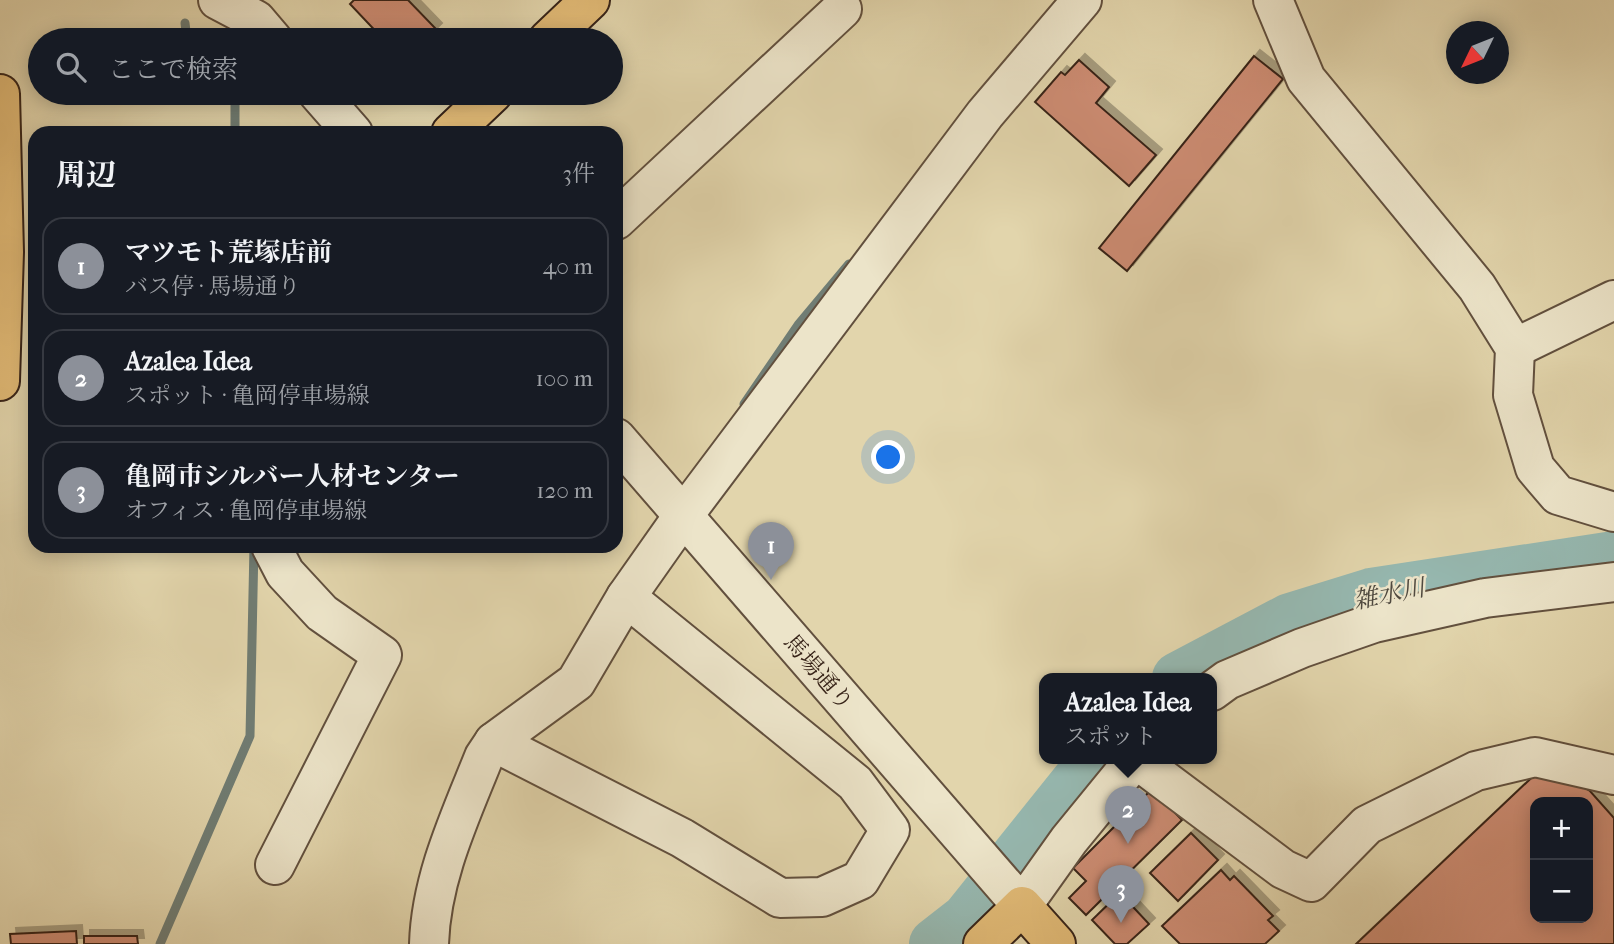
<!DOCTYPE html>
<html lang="ja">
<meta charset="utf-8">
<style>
body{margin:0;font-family:"IM FELL French Canon","Noto Serif JP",serif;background:#242831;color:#f1f3f6}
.controls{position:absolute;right:21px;bottom:21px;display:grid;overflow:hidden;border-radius:14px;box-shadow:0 4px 18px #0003}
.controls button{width:63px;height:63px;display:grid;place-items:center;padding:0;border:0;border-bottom:2px solid #363941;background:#171b24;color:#f1f3f6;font:35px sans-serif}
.compass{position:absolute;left:1446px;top:21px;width:63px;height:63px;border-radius:50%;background:#171b24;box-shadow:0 4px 18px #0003;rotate:227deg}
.you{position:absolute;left:889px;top:458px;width:24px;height:24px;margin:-18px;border:5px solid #fff;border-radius:50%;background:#1a73e8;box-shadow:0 0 0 10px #1a73e833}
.badge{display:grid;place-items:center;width:46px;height:46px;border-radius:50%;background:#8c9099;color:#fff;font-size:23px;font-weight:700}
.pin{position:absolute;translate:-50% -58px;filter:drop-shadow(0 2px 4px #0008)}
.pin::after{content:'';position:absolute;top:37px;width:24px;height:21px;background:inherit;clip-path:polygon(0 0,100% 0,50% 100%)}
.popup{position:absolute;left:1039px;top:673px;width:178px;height:91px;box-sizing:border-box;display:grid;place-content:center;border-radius:14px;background:#171b24;filter:drop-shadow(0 2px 5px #0005);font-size:23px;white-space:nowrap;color:#9ea1a6}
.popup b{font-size:26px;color:#f1f3f6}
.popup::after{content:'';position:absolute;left:50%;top:100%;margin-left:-14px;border:14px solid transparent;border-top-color:#171b24}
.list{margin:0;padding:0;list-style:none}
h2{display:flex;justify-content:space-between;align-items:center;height:91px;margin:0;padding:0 28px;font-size:30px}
h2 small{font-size:23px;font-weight:400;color:#9ea1a6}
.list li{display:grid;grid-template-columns:46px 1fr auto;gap:21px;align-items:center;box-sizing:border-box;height:98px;margin:0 14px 14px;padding:0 14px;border:2px solid #363941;border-radius:21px}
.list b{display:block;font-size:26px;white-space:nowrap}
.list p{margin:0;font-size:23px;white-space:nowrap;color:#9ea1a6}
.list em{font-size:23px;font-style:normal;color:#9ea1a6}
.icon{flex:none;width:38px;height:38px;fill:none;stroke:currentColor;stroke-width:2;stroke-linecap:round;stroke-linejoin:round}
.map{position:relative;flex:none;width:1614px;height:944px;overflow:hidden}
.search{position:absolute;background:#171b24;box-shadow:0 4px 18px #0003;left:28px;top:28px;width:595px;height:77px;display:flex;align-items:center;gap:18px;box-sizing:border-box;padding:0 24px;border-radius:38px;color:#9ea1a6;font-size:26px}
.panel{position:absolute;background:#171b24;box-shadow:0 4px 18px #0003;left:28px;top:126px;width:595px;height:427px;border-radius:21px}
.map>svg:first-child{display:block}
</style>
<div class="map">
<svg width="1614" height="944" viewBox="0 0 1614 944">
<defs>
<filter id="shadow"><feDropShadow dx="6" dy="-6" stdDeviation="0" flood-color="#0004"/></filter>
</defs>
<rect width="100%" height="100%" fill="#e2d5ac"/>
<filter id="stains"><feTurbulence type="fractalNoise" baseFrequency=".00286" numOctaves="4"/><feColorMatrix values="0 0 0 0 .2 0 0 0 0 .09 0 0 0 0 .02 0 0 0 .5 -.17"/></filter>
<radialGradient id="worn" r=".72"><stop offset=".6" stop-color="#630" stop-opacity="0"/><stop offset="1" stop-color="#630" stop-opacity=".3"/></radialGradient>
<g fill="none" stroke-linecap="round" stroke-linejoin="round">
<g stroke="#707d74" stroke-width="9">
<polyline points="185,23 187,40"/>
<polyline points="228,93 235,100 235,133"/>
<polyline points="744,404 798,325 849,264"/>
<polyline points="160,944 250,736 254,546"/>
</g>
<g stroke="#96b8b0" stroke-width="52">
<polyline points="1178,678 1290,619 1371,594 1614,557"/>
<polyline points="935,944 967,919 1096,758"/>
</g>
</g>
<g fill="#cd8c73" stroke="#372419" stroke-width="2" fill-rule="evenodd" filter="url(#shadow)">
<polygon points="354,0 408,0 436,29 425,40 384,40 350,4"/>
<polygon points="1254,56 1283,79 1127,271 1099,248"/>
<polygon points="1079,60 1109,87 1096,103 1156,155 1129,186 1035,102 1061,72 1065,75"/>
<path d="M1545,765L1590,791L1614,818V944H1356ZM1535,802H1588V918H1535Z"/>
<polygon points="1152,789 1182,820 1086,915 1069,898 1086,881 1073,868"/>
<polygon points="1191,833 1218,860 1178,901 1150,873"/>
<polygon points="1221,870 1230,880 1234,876 1273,916 1268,920 1279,931 1265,944 1180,944 1162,926"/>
<polygon points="1120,893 1149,924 1127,944 1115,944 1092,920"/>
<polygon points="76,931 77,944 11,944 10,934"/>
<polygon points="84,936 137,936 138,944 84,944"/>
</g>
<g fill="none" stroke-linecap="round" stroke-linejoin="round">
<g stroke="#62503e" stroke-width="42">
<g id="minor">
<polyline points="218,0 256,20 273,40"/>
<polyline points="1273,0 1306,79 1477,287 1515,348 1513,395 1535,468 1558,495 1614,512"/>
<polyline points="318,93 353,133"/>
<polyline points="616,220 842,9"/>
<polyline points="1515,348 1614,300"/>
<polyline points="616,438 1022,906 1069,840 1136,758"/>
<polyline points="271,546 285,573 322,613 382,655 275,865"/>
<polyline points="1212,691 1227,680 1302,648 1374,623 1485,598 1614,582"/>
<polyline points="494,742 682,838 780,898 822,897 860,880 890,830 855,783 626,597"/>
<polyline points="1136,759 1283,869 1311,882 1367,825 1476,771 1535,757 1614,775"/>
<path d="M429,944C431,878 460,817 484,757L494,742L576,682L626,597L683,516L985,114L1082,0"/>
</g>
</g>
<g stroke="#372419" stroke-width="42">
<g id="major">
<polyline points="548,40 590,0"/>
<polyline points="0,94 4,252 0,381"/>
<polyline points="451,133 493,93"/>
<polyline points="983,944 1022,906 1056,944"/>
</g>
</g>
<use href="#minor" stroke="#ece4c9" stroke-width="38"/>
<use href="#major" stroke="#e1ba76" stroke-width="38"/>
</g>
<g text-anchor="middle" stroke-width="5" stroke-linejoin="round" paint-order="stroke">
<g font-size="23" fill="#372419" stroke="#ece4c9">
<text transform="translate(819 672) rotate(49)" y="8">馬場通り</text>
</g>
<g font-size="24" font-style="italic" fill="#4f493f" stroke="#ece4c9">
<text transform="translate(1389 594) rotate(-11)" y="8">雑水川</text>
</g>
</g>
<rect width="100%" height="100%" filter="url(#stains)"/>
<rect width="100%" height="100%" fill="url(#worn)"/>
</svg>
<div class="controls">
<button>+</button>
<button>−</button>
</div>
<svg class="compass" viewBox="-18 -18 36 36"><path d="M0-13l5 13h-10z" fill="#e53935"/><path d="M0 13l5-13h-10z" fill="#9ea1a6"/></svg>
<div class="you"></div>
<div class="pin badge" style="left:771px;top:580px">1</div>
<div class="pin badge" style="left:1128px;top:844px">2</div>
<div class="popup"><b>Azalea Idea</b>スポット</div>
<div class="pin badge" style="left:1121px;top:923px">3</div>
<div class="search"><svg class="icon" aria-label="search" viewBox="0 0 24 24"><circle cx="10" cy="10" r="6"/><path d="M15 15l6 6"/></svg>ここで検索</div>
<section class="panel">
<h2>周辺<small>3件</small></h2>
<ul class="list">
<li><span class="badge">1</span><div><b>マツモト荒塚店前</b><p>バス停 · 馬場通り</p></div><em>40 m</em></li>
<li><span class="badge">2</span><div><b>Azalea Idea</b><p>スポット · 亀岡停車場線</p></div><em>100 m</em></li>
<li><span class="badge">3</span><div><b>亀岡市シルバー人材センター</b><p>オフィス · 亀岡停車場線</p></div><em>120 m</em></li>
</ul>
</section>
</div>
